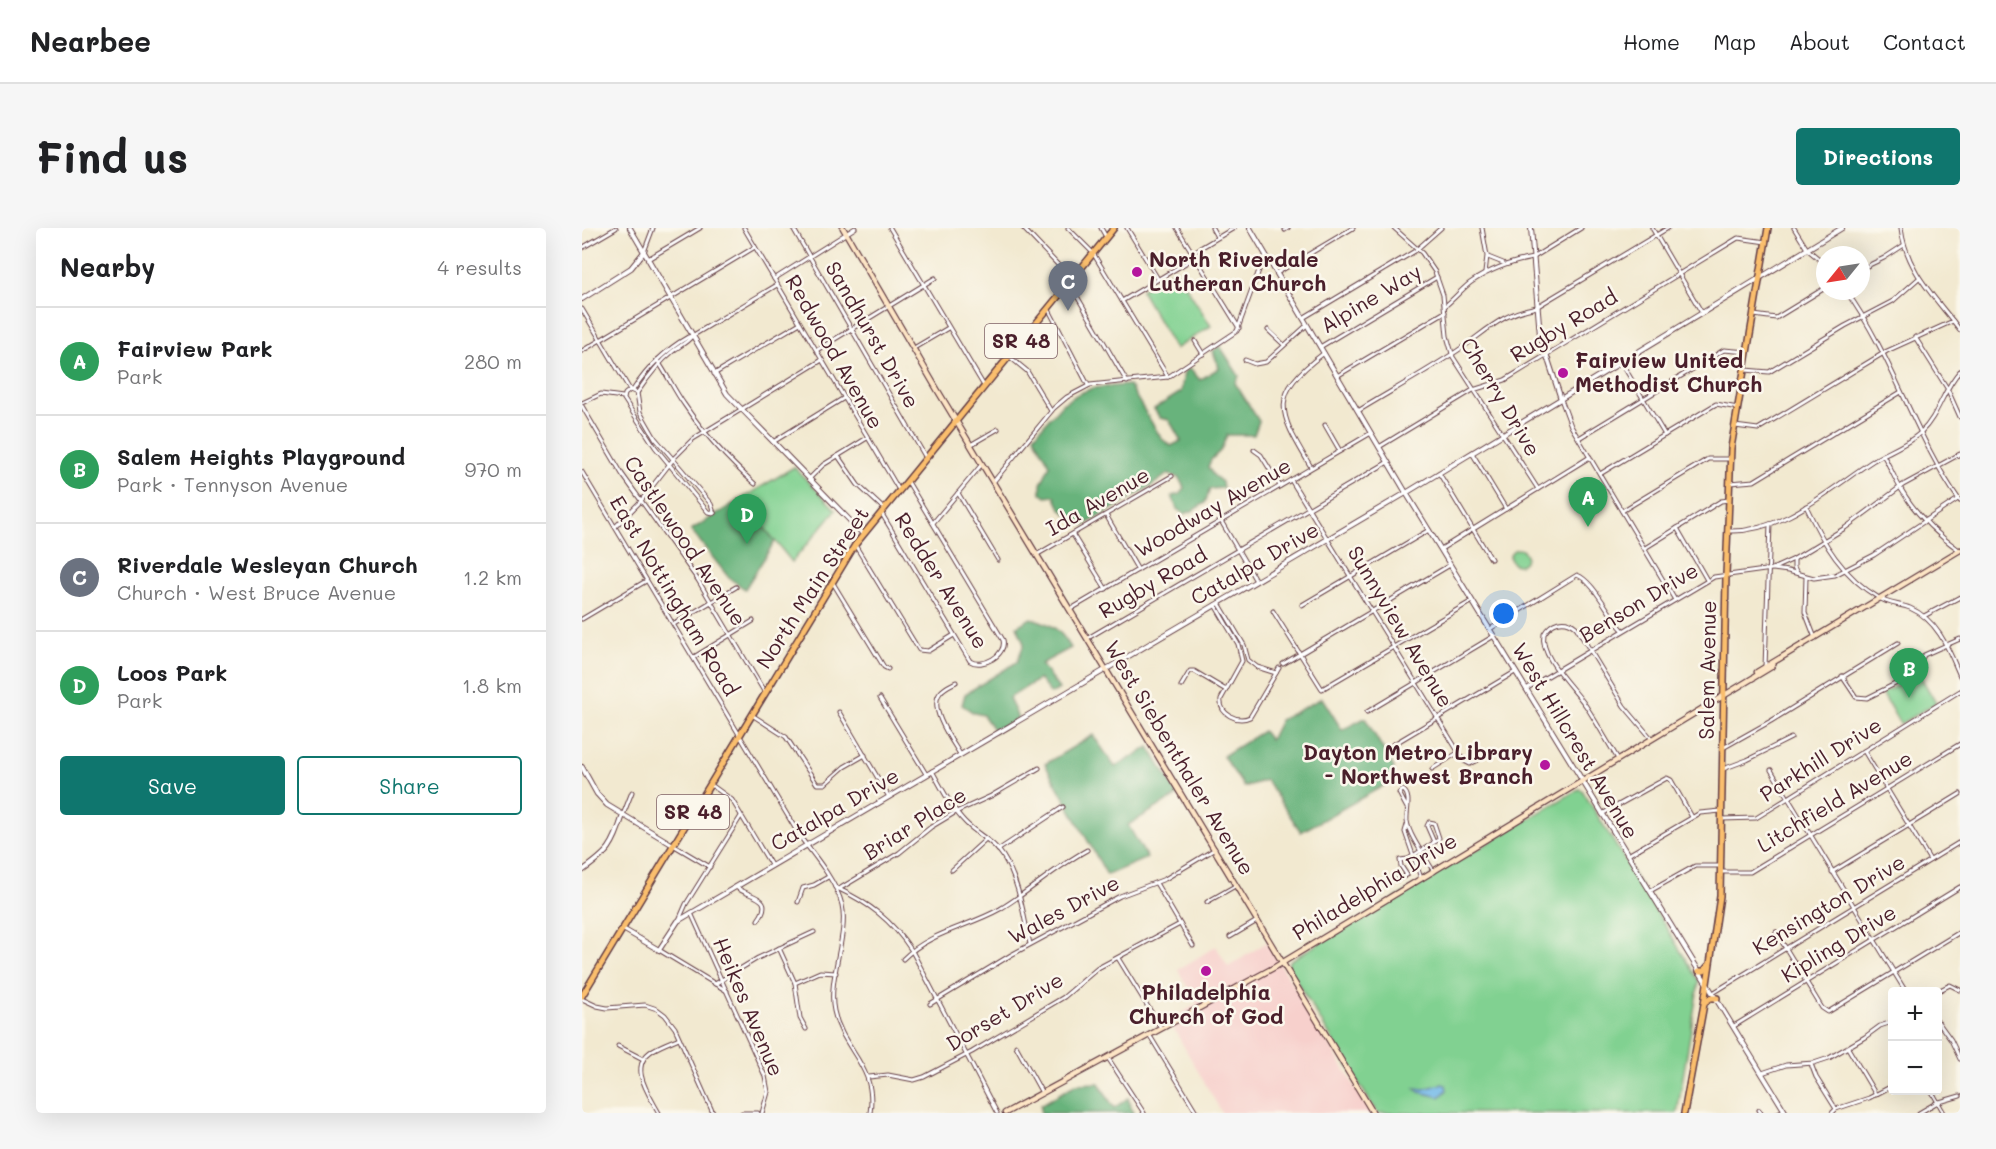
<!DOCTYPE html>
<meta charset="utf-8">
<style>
body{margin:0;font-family:Mali,sans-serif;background:#f6f6f6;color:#202124}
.controls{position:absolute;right:18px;bottom:18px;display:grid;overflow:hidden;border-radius:6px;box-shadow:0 6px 24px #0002}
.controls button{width:54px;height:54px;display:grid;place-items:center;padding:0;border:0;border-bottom:2px solid #e0e0e0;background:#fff;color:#202124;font:30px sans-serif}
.compass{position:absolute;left:1234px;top:18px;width:54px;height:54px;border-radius:50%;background:#fff;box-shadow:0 6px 24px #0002;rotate:240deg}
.you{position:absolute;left:922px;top:386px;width:21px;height:21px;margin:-15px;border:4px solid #fff;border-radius:50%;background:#1a73e8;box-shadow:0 0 0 9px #1a73e833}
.badge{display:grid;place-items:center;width:39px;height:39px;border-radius:50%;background:#0f766e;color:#fff;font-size:20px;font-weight:700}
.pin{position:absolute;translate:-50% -50px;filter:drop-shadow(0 2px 3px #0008)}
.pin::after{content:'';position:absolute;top:32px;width:21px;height:18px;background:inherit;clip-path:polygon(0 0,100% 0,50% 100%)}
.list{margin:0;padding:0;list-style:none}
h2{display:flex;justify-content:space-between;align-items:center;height:78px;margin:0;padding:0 24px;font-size:26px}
h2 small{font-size:20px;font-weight:400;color:#757577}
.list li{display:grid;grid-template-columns:39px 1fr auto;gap:18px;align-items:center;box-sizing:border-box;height:108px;padding:0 24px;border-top:2px solid #e0e0e0}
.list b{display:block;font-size:22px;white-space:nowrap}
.list p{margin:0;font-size:20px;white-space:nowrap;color:#757577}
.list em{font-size:20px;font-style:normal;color:#757577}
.actions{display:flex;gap:12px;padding:18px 24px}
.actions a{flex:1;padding:14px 0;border:2px solid #0f766e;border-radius:6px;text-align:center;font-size:21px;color:#0f766e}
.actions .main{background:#0f766e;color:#fff}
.map{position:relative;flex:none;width:1378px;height:885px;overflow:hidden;border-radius:6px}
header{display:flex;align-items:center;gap:36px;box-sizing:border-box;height:84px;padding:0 30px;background:#fff;border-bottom:2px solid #e0e0e0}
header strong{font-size:28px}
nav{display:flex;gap:33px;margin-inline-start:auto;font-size:21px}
.intro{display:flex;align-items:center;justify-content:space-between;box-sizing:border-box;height:144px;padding:0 36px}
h1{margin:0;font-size:42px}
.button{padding:15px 27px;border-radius:6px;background:#0f766e;color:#fff;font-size:21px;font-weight:700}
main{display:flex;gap:36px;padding:0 36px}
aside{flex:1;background:#fff;border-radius:6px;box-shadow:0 6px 24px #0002}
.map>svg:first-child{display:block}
</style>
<header>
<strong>Nearbee</strong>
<nav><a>Home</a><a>Map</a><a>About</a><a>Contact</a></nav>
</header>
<div class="intro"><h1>Find us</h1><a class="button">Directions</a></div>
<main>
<aside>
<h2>Nearby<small>4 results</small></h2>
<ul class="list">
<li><span class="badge" style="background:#2e9e5b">A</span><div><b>Fairview Park</b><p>Park</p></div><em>280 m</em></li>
<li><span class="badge" style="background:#2e9e5b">B</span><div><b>Salem Heights Playground</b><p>Park · Tennyson Avenue</p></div><em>970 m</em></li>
<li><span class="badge" style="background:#6b7280">C</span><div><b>Riverdale Wesleyan Church</b><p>Church · West Bruce Avenue</p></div><em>1.2 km</em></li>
<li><span class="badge" style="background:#2e9e5b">D</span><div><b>Loos Park</b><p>Park</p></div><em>1.8 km</em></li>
</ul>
<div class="actions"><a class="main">Save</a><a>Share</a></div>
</aside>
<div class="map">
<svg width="1378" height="885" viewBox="0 0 1378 885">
<rect width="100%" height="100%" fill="#fbf7ec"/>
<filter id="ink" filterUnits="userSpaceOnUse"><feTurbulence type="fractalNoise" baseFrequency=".0167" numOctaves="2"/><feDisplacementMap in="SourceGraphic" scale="12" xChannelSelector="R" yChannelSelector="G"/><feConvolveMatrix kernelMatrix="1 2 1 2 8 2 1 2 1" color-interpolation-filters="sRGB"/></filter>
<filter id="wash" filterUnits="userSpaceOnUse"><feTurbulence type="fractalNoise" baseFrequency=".008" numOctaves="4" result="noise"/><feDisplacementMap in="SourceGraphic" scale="24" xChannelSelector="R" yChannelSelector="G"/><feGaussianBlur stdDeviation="1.35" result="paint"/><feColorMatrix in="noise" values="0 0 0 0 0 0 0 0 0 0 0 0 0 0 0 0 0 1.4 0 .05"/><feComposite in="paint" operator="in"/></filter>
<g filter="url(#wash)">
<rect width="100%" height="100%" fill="#f2e9d0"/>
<polygon fill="#f7d0cc" points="685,714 789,885 640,885 589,796 585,793 615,776 596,742 634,718 646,739"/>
<g fill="#81d191" stroke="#66785e" stroke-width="1.5">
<polygon points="593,41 629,98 593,121 559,62"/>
<polygon points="212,239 254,282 210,334 159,271"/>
<circle cx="936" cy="329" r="8"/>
<polygon points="1337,446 1354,475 1318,496 1300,465"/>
<polygon points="997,561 1000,562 1117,753 1095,885 795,885 706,739 707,733"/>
</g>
<g fill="#68b37b" stroke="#596953" stroke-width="1.5">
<path d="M638,118L657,148L653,155L677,193L672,207H645L639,222L629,232L626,239L631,247L640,254L641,260L628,261L623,275L610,283L602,286L595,281L590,268L598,266L602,260L597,250L586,246L569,258L503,297C490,291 476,283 473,268L464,269L459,265V256L468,237L452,208L480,176L496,166L511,160L547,157L579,210L589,218L599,213L587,192L578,190L572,181L599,164L602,144L608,140L618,152L637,140L631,123Z"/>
<polygon points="159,271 193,313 163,361 147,350 109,302"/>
<path d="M449,390C470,396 478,401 489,420L459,436L477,461L469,466L457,451L427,470L436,490L413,504L401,487L392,485L380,477L383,466L435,434L442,416L435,398Z"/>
<polygon points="740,470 760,502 783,490 812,540 803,557 719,604 684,552 662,559 641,528 681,503 688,512 698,492"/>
<polygon points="511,507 533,539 567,519 596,567 546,597 565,630 525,647 463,536"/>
<polygon points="517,855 532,880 546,870 551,885 459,885 459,877 494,856"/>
</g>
<polygon fill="#71b9e9" stroke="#5e6c8a" stroke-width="1.5" points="860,856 864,857 865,862 858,869 837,864 833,860 842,861"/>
</g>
<g filter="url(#ink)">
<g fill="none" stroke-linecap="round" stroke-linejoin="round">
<g stroke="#633d44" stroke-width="5">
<g id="minor">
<polyline points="162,0 317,262"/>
<polyline points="211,0 344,230"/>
<polyline points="308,0 402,158"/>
<polyline points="441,0 478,39 545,154"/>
<polyline points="486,0 511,25 586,149"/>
<polyline points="519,0 524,9"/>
<polyline points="545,0 576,51"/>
<polyline points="595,0 657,100"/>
<polyline points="630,0 635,9"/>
<polyline points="812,0 840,25 853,44 861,67 865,108 871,129 956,261"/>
<polyline points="900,0 905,28 903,45"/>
<polyline points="1070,0 1120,85"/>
<polyline points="1212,0 1225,21 1243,36"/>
<path d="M1319,0C1324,43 1354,70 1378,102"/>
<polyline points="703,2 706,0"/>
<polyline points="0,20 34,0"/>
<polyline points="62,24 71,0"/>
<polyline points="610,25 652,0"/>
<polyline points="906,29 921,35"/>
<polyline points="952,29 999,0"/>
<polyline points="66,31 118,0"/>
<polyline points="1279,41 1302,30 1322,17"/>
<polyline points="695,45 771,0"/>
<polyline points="192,51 273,0"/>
<path d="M1264,63C1311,128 1332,208 1378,273"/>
<polyline points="540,73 612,30"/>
<path d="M863,78C872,71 879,62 888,55C908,41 928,34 951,30"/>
<polyline points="956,78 1086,0"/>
<polyline points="0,81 48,162 55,165 58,184 73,210 129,276 132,285"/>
<polyline points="467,82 506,157"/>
<polyline points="1172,87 1194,90 1243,60"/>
<polyline points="721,90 833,23 859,0"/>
<polyline points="686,102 702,117"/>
<polyline points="1333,109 1365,160 1378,189"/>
<polyline points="613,113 621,126"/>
<polyline points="738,119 855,49"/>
<polyline points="332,120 366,100"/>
<polyline points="235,122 353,50"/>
<polyline points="0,123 173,19"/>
<polyline points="428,129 445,143 469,183"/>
<path d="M75,132C85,146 92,162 102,176C122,206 146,232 173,256"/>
<polyline points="663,132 673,136 684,134 725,97"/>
<polyline points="1039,134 1083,207"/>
<polyline points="1163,142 1187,144 1263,98 1311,73 1337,50"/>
<polyline points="132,146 218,95"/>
<polyline points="755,148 863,84"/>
<polyline points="48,162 43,166 42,171 73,219 126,284 132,285"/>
<path d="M51,162C66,139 83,122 106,109L110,108"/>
<path d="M55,165C65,150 76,135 91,123C97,118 105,115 110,108L195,57"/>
<polyline points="979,171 989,198 1093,372"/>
<polyline points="0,175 19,166 41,169"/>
<polyline points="0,178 40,246 116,352 183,465"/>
<path d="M776,183C809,163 843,144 875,123C905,103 918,86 955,79"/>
<polyline points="743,197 758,223"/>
<polyline points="1153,198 1176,201 1305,123 1371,93"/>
<polyline points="997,210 1142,122 1165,124"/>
<polyline points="191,214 262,170"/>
<polyline points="390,216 416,201"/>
<polyline points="797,219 891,162 923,152 1156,10 1184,14"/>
<polyline points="672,222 679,227 698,258"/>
<polyline points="890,225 924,281"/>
<path d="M1301,227C1308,238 1312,250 1319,261C1334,287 1353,305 1377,322"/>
<polyline points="256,228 276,257 302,281"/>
<path d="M729,239C697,185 685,168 742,125"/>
<path d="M0,244L219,610C233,628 255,655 260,677C267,706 245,752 252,783C261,824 295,837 288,885"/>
<polyline points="857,245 909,331"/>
<polyline points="1018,246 1134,176 1156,180"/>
<polyline points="227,251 241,237 285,210"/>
<polyline points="709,252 882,533 888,536 914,523"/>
<polyline points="412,253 472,180 485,169 508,157 586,149 655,103 680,34 684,27"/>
<polyline points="1148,255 1172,253 1319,164"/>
<polyline points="376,265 416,332"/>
<path d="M1224,278C1241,315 1261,349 1297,370C1306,376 1318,376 1328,380C1356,392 1367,422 1378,448"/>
<polyline points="1040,283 1126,231 1149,231"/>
<path d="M300,286L388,433C400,441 425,427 421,412L326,254"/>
<polyline points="524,287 556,342"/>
<polyline points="639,293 674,353"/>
<polyline points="351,295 400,236"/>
<polyline points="34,298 58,274 93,229 111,211 240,132"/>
<polyline points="1095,300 1125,352"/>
<path d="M1146,303C1202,305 1247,261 1292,232C1307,223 1327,216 1339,204C1357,187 1361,161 1378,143"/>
<polyline points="491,307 524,361"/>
<polyline points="273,317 337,422 346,423 372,407"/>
<polyline points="1063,320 1139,273 1147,272"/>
<polyline points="859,321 1008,229"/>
<polyline points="456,326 590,248"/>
<polyline points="1212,331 1212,339 1215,345"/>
<polyline points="1191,341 1206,343 1232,350 1253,347 1292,327 1376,271"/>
<polyline points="1224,349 1223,384 1233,410"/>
<polyline points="251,355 302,439 306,441"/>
<polyline points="637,375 662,417 666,432 675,439 694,445"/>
<path d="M633,377L656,416L660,433L639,471C637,486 655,495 668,489L697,440"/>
<polyline points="720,377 847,302"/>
<polyline points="489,381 789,205"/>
<polyline points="691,383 740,461 890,373"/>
<polyline points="1342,388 1378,369"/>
<polyline points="0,391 64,353"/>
<polyline points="92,396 154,359"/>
<path d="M908,401L995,347C1012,353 1027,388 1041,402"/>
<polyline points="506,410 806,234"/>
<polyline points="112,429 171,393"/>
<polyline points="701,436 868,337"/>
<polyline points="1183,439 1188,296"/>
<polyline points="1260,448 1274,469 1285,470 1331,447 1342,427 1378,411"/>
<path d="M374,454C368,457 361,460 358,465C346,480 370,513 378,526"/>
<polyline points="599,458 608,443 612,443 644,462"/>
<polyline points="944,461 1132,349 1190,341 1212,331 1263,300 1321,257 1378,226"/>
<polyline points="298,470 344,546"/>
<polyline points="257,484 307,569"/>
<polyline points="785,484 912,408"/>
<polyline points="170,487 204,509 235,556 243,556 262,539 283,527"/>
<polyline points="807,519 933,444"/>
<polyline points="1141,520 1189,493 1316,415"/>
<polyline points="1282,523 1348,632"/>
<path d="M1036,531C1025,513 1015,495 1004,478C992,460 957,429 962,406C969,394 982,389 994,399L1042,478L1070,511"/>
<polyline points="850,541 877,524"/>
<polyline points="1141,541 1165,532 1209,510"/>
<polyline points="1189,542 1324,764"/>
<path d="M350,543C360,560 369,580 383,594C394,606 412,613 421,628C438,655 441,686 448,716"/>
<polyline points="128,556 150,572 189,637"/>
<path d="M825,580L817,565L821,562C830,568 824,583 825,593C827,608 844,630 852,644"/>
<polyline points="1020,586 1085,550 1089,552 1110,589"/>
<polyline points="41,587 50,564"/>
<polyline points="1140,591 1174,590 1378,463"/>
<polyline points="825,597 823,604 839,650"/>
<polyline points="91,617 128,639"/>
<polyline points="416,622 481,579"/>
<polyline points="1046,627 1118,585 1139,583"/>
<polyline points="370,642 404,611"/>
<polyline points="1140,644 1168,644 1378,516"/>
<polyline points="1250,644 1378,566"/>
<polyline points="815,652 825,647 819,638 818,632 826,631 856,612 857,610 852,595 847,594 845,598 852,614"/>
<polyline points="574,655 611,718"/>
<path d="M154,659C167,670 194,667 176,692"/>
<path d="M253,659C287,675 310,692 330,723L415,885"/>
<polyline points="257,661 317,625 349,599 374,584 409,568 457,540"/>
<polyline points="1068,663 1113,638 1138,638"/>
<polyline points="216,674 221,660 232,657 246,649"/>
<polyline points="625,674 653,658"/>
<polyline points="109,685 183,848 186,864 180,885"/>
<polyline points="97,692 104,676 159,588"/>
<polyline points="1194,704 1240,780 1246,784 1378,704"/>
<polyline points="648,709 675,693"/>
<polyline points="197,720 213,755 218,790 224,801"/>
<polyline points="77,722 145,763"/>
<polyline points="536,730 579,800"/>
<path d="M321,731C348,704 386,699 418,681C448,663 474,639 505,622"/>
<polyline points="213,755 238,744 254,745"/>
<polyline points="133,756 176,730 232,704"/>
<polyline points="1354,764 1368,757 1378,762"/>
<polyline points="1131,765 1378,614"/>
<polyline points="0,771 15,778 25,780 63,777 75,781 83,787 93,800 131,885"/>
<polyline points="348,776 429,727 538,668 583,651 633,621"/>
<polyline points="1356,794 1369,812 1378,831"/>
<polyline points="1152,798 1378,659"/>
<polyline points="568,808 615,885"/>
<polyline points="36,818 61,831"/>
<polyline points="434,818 460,865"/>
<polyline points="1266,820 1294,867"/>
<polyline points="526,830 562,885"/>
<polyline points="1229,836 1234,849 1254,881"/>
<polyline points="1180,845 1204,837 1232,835 1247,830 1283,809 1298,798 1310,794"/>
<polyline points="287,849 306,847 332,852 342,849 390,824 482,769 516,740 598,696"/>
<polyline points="1349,862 1362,885"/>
<polyline points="1177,882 1179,885"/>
<path d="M77,885C67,866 45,838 71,822C79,817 88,814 97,810"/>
<polyline points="160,885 176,885"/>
<polyline points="1196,885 1202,882"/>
<polyline points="1250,885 1254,881 1287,870 1310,858"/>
<polyline points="1337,885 1354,875 1378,868"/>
</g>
</g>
<g stroke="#633d44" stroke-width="6">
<g id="tertiary">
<polyline points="48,0 145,166 281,306"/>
<polyline points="668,0 826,268 1204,885"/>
<polyline points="949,0 958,107 979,171"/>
<polyline points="0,71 49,40 62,24"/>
<polyline points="0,539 15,566 25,577 91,617"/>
<path d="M0,643C27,624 31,619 41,587"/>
<polyline points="41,701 77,722 96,693 101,690 824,265 1260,0"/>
</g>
</g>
<g stroke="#633d44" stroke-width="7">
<g id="secondary">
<polyline points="261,0 356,163 791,885"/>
<polyline points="1175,444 1378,322"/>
<polyline points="423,885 693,739 1189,439 1191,436"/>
</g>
</g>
<g stroke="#633d44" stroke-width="8">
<g id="primary">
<polyline points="1117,743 1122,743 1126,738"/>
<polyline points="0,768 273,317 532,0"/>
<polyline points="1123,774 1129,770 1135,770"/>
<polyline points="1102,885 1122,776 1138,668 1144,347 1149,220 1186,0"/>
</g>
</g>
<use href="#minor" stroke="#fff" stroke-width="3"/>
<use href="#tertiary" stroke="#fff" stroke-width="4"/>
<use href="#secondary" stroke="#fde5c5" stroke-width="4.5"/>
<use href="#primary" stroke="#fabe6d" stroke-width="5"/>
</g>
</g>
<g fill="#b5179e" stroke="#fbf7ec" stroke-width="2">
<circle cx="555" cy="44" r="6"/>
<circle cx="981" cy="145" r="6"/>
<circle cx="963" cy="537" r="6"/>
<circle cx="624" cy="743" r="6"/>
</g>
<g text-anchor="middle" stroke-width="5" stroke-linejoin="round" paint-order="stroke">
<g fill="#fbf7ec" stroke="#7f6065" stroke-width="1.5">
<rect x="403" y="96" width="72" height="34" rx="4.5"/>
<rect x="75" y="567" width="72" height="34" rx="4.5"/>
</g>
<g font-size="20" font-weight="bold" fill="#4a1f2b">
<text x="439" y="120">SR 48</text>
<text x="111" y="591">SR 48</text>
</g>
<g font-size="21" font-weight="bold" fill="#4a1f2b" stroke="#fbf7ec" text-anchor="start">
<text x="567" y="39">North Riverdale<tspan x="567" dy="24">Lutheran Church</tspan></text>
<text x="993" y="140">Fairview United<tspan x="993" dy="24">Methodist Church</tspan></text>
<text x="951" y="532" text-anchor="end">Dayton Metro Library<tspan x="951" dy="24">- Northwest Branch</tspan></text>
<text x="624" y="772" text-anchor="middle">Philadelphia<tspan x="624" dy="24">Church of God</tspan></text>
</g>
<g font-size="21" fill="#4a1f2b" stroke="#fbf7ec">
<text transform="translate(789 71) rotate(-31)" y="7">Alpine Way</text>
<text transform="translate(982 98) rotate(-31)" y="7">Rugby Road</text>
<text transform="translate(290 107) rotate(60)" y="7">Sandhurst Drive</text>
<text transform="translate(252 124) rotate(60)" y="7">Redwood Avenue</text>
<text transform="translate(918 169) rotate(59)" y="7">Cherry Drive</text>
<text transform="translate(516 274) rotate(-30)" y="7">Ida Avenue</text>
<text transform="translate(631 280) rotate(-30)" y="7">Woodway Avenue</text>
<text transform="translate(103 313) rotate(56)" y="7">Castlewood Avenue</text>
<text transform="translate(673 336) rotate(-30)" y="7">Catalpa Drive</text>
<text transform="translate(359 353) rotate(58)" y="7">Redder Avenue</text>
<text transform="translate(571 355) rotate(-30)" y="7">Rugby Road</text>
<text transform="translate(231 360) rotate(-57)" y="7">North Main Street</text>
<text transform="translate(92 368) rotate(59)" y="7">East Nottingham Road</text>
<text transform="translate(1057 375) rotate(-31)" y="7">Benson Drive</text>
<text transform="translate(818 399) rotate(59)" y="7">Sunnyview Avenue</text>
<text transform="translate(1126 442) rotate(-89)" y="7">Salem Avenue</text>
<text transform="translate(993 513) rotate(59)" y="7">West Hillcrest Avenue</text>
<text transform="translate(597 530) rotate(59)" y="7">West Siebenthaler Avenue</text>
<text transform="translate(1239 532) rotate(-32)" y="7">Parkhill Drive</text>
<text transform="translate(1253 574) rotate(-31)" y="7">Litchfield Avenue</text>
<text transform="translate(253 582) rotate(-30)" y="7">Catalpa Drive</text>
<text transform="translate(333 596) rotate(-32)" y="7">Briar Place</text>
<text transform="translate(793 659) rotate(-31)" y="7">Philadelphia Drive</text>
<text transform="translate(1247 677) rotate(-31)" y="7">Kensington Drive</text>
<text transform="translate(482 682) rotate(-28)" y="7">Wales Drive</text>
<text transform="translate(1257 716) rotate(-31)" y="7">Kipling Drive</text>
<text transform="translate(166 779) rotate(67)" y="7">Heikes Avenue</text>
<text transform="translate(423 784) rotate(-31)" y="7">Dorset Drive</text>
</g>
</g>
</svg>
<div class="controls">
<button>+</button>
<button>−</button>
</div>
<svg class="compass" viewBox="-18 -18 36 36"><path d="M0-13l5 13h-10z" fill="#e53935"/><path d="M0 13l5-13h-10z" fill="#757577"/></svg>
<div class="you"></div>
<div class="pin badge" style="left:1006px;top:299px;background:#2e9e5b">A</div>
<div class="pin badge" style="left:1327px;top:470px;background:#2e9e5b">B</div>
<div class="pin badge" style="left:486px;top:83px;background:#6b7280">C</div>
<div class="pin badge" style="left:165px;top:316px;background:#2e9e5b">D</div>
</div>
</main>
